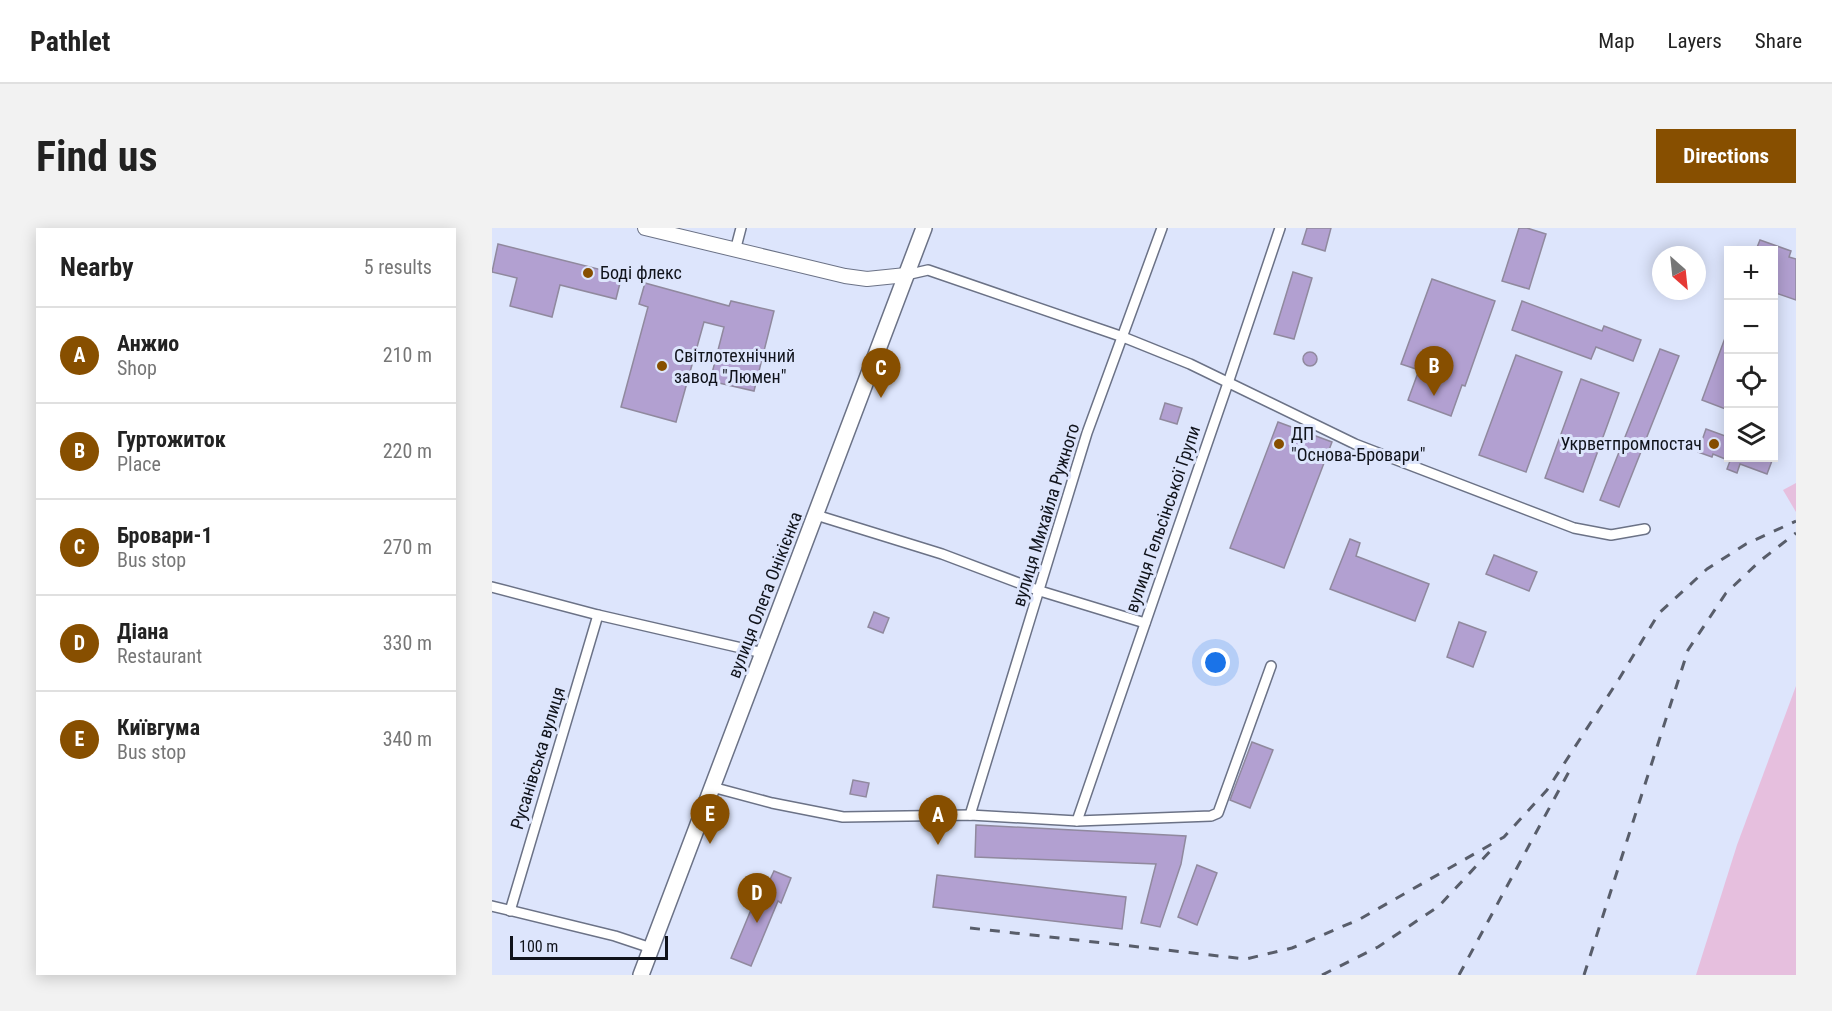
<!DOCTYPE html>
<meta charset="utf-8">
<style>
body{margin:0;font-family:"Roboto Condensed",sans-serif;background:#f2f2f2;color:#222}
.controls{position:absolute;right:18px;top:18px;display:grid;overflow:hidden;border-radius:0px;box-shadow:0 3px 15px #0003}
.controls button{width:54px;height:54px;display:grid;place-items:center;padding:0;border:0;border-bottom:2px solid #e0e0e0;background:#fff;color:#222;font:30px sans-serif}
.compass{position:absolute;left:1160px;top:18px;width:54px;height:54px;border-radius:50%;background:#fff;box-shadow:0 3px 15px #0003;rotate:153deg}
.scale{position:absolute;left:18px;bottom:15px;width:158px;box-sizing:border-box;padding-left:6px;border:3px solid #10131b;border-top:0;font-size:16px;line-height:21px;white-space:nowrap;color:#10131b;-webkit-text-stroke:4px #dde5fc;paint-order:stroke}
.you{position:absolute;left:724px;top:435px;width:21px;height:21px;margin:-15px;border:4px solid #fff;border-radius:50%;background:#1a73e8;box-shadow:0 0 0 9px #1a73e833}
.badge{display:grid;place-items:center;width:39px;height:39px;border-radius:50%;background:#874f00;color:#fff;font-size:20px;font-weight:700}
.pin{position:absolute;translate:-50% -50px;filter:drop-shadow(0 2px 3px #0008)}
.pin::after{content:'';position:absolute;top:32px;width:21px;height:18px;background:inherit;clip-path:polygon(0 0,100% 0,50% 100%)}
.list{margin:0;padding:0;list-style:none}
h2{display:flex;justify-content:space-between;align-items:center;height:78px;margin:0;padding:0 24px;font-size:26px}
h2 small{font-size:20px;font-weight:400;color:#767676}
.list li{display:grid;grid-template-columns:39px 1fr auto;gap:18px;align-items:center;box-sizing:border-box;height:96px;padding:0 24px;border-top:2px solid #e0e0e0}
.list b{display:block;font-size:22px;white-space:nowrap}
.list p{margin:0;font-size:20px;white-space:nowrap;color:#767676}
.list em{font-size:20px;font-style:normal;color:#767676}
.icon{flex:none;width:33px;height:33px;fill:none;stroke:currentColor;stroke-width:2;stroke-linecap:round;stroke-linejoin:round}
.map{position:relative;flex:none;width:1304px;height:747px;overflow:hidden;border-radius:0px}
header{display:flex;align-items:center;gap:36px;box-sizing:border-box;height:84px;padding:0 30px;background:#fff;border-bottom:2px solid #e0e0e0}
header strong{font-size:28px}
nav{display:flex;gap:33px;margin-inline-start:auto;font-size:21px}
.intro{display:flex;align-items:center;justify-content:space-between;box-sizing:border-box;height:144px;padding:0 36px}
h1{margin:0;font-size:42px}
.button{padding:15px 27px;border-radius:0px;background:#874f00;color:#fff;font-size:21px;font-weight:700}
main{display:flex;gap:36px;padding:0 36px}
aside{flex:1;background:#fff;border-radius:0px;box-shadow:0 3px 15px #0003}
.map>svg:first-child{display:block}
</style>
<header>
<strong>Pathlet</strong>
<nav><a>Map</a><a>Layers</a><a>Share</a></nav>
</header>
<div class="intro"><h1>Find us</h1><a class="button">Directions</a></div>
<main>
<aside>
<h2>Nearby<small>5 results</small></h2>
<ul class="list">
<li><span class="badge">A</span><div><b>Анжио</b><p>Shop</p></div><em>210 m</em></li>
<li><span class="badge">B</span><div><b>Гуртожиток</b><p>Place</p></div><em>220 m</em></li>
<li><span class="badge">C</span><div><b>Бровари-1</b><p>Bus stop</p></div><em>270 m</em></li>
<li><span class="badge">D</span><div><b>Діана</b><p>Restaurant</p></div><em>330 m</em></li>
<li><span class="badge">E</span><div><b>Київгума</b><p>Bus stop</p></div><em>340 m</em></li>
</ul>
</aside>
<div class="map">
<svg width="1304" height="747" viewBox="0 0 1304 747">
<rect width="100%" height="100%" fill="#dde5fc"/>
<g fill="#e6bfde">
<polygon points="1304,255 1304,284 1291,262"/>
<polygon points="1304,458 1304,747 1204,747 1245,617"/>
</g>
<g fill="#b2a0d1" stroke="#90899e" stroke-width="1.5">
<polygon points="815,0 839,0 833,23 810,16"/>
<polygon points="1027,0 1035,0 1054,6 1037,61 1010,53"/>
<polygon points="1268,12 1299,23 1297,29 1304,31 1304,72 1281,64 1281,22 1264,22"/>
<polygon points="6,16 130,47 124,71 68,57 60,89 18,78 25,50 0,44"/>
<polygon points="801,44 820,50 802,111 782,106"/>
<polygon points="940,51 1003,73 973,158 970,157 959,188 916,172 927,142 909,136"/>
<polygon points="153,55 237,78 239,73 282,83 262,163 218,153 232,99 212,94 184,194 129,179 156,79 147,76"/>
<polygon points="1030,73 1110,103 1112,98 1149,112 1141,133 1104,119 1099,131 1020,102"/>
<polygon points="1236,102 1236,182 1210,172"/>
<polygon points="1168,121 1187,128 1127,279 1108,272"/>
<circle cx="818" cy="131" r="7"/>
<polygon points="1024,127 1070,144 1034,244 987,227"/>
<polygon points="1089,151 1127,165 1091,264 1053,250"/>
<polygon points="673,175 690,180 685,196 668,191"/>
<polygon points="786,194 840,214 792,340 738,320"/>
<polygon points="1214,201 1236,209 1236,230 1281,230 1275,246 1248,236 1245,245 1235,241 1238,233 1221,226 1220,229 1206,224"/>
<polygon points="858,311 868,315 864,328 937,356 923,393 838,361"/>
<polygon points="1002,327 1045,344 1037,363 994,346"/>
<polygon points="382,384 397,390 391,405 376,399"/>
<polygon points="967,394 994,404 981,439 955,429"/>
<polygon points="760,514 781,522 758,580 738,572"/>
<polygon points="361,552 377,555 374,569 358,566"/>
<polygon points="484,597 694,608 689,636 668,699 649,695 664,636 483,629"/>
<polygon points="705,637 725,645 705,697 686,689"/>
<polygon points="282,643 299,650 289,675 286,673 259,738 239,730 266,665 271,667"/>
<polygon points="445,647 634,669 630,701 441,679"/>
</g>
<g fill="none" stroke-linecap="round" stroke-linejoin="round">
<g stroke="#6b7286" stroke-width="12">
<g id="street">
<polyline points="243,23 249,0"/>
<polyline points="414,47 436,42 631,109 698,136 863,216 1082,300 1119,307 1153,301"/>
<polyline points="324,287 450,326 548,363 653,395"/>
<polyline points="0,359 106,387 271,425"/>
<polyline points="220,559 280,575 351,589 478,587 585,593 719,588 726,585 779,438"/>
<polyline points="478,587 595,205 670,0"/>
<polyline points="585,593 736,155 788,0"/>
<polyline points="0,678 123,708 159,720"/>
<polyline points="18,683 106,387"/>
</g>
</g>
<g stroke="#6b7286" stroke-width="16">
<polyline id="secondary" points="153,0 353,48 375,51 414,47"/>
</g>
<g stroke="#6b7286" stroke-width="18">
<polyline id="primary" points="149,747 432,0"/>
</g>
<use href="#street" stroke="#fff" stroke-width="9"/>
<use href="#secondary" stroke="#fff" stroke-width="14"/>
<use href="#primary" stroke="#fff" stroke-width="15"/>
<g stroke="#585d6a" stroke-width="3" stroke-dasharray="10 10" stroke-linecap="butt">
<polyline points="478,700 754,731 800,720 868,691 1012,609 1055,562 1127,451 1167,385 1215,341 1254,316 1304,293"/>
<polyline points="830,747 886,719 947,678 1001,620"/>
<polyline points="967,747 1080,538"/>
<polyline points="1092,747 1196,422 1234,365 1268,333 1304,305"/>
</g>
</g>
<g fill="#874f00" stroke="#dde5fc" stroke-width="2">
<circle cx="96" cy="45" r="6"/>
<circle cx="170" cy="138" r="6"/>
<circle cx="787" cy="216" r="6"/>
<circle cx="1222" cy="216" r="6"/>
</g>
<g text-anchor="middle" stroke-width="6" stroke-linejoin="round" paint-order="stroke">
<g font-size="18" fill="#10131b" stroke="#dde5fc" text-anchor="start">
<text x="108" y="51">Боді флекс</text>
<text x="182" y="134">Світлотехнічний<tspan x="182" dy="21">завод "Люмен"</tspan></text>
<text x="799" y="212">ДП<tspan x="799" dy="21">"Основа-Бровари"</tspan></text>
<text x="1210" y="222" text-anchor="end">Укрветпромпостач</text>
</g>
<g font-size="18" fill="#10131b" stroke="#dde5fc">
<text transform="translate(554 287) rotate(-73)" y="6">вулиця Михайла Ружного</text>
<text transform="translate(671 291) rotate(-71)" y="6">вулиця Гельсінської Групи</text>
<text transform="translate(273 367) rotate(-69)" y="6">вулиця Олега Онікієнка</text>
<text transform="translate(46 530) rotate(-73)" y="6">Русанівська вулиця</text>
</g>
</g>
</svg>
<div class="controls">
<button>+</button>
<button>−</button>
<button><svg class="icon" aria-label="locate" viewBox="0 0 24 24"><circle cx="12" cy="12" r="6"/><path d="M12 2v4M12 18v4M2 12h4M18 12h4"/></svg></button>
<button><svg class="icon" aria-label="layers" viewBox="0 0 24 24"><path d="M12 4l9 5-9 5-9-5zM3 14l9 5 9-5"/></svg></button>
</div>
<svg class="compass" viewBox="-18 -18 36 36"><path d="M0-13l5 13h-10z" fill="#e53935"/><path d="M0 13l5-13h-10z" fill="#767676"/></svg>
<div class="scale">100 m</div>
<div class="you"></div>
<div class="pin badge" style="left:446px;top:617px">A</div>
<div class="pin badge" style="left:942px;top:168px">B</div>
<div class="pin badge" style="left:389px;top:170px">C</div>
<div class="pin badge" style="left:265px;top:695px">D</div>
<div class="pin badge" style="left:218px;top:616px">E</div>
</div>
</main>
